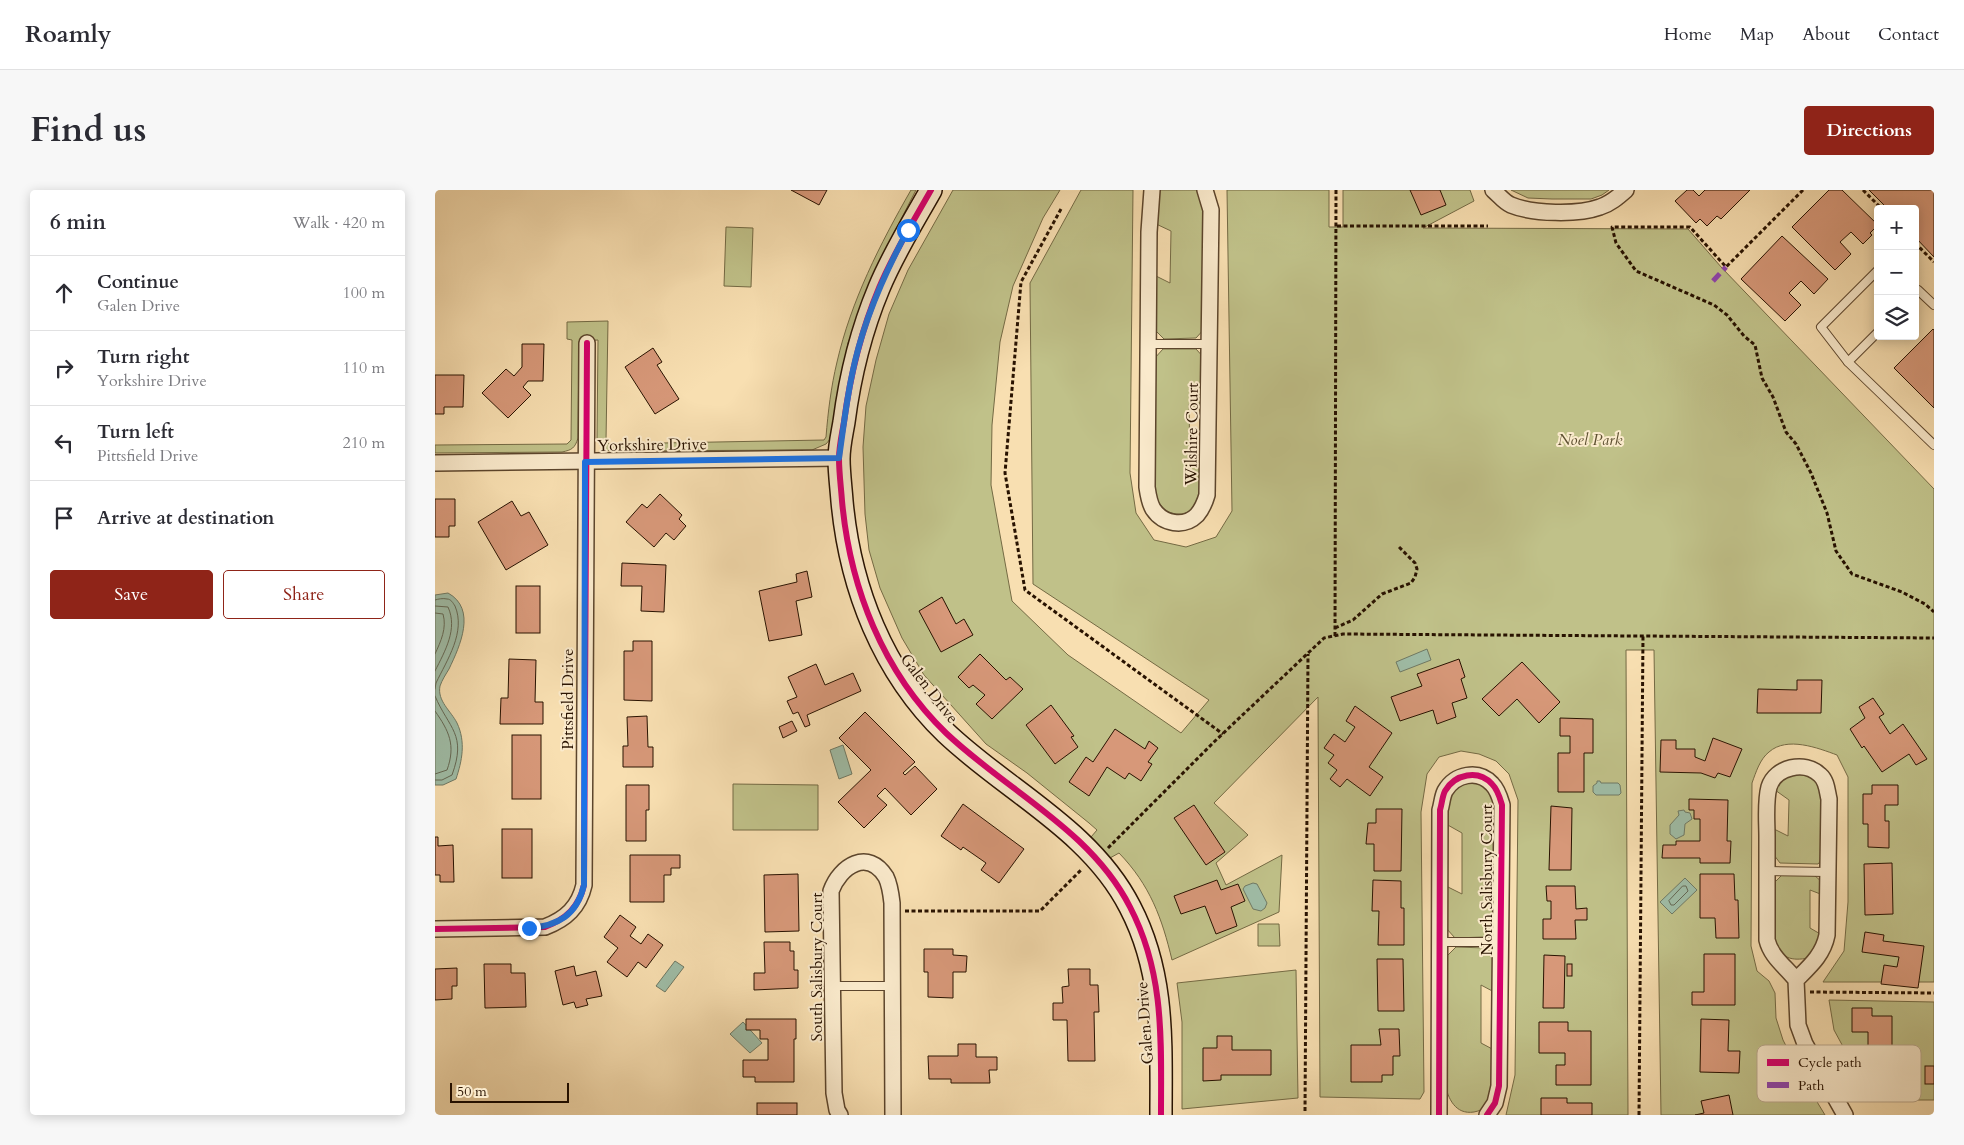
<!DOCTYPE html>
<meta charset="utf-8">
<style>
body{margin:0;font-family:Cardo,serif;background:#f7f7f7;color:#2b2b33}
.controls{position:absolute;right:15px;top:15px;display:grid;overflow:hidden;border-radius:5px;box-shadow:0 2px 12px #0003}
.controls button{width:45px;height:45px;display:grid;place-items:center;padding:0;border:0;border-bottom:1px solid #e1e1e2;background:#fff;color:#2b2b33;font:25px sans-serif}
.scale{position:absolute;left:15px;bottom:12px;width:119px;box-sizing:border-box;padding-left:5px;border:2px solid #281200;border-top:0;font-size:14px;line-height:18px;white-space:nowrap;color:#281200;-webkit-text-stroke:4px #faeacc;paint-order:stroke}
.stop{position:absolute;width:15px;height:15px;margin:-11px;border:4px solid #1a73e8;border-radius:50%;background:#fff}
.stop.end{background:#1a73e8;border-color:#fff;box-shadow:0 1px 5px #0008}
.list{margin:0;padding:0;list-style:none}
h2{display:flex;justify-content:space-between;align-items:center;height:65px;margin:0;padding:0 20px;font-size:21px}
h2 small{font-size:16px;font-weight:400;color:#7c7c81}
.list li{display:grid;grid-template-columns:32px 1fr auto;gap:15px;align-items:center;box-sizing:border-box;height:75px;padding:0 20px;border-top:1px solid #e1e1e2}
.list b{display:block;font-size:19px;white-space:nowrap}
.list p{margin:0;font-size:16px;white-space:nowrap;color:#7c7c81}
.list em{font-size:16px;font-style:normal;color:#7c7c81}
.actions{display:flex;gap:10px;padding:15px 20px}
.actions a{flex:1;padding:11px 0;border:1px solid #8f2418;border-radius:5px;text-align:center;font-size:18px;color:#8f2418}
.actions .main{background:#8f2418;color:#fff}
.icon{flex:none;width:28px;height:28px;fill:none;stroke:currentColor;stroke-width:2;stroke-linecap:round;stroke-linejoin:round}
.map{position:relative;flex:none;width:1499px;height:925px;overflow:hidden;border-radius:5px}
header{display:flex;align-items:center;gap:30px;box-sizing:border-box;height:70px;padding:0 25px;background:#fff;border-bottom:1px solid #e1e1e2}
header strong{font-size:24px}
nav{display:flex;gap:28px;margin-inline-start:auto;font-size:18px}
.intro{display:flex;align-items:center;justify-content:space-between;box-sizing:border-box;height:120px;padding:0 30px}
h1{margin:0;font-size:35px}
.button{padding:12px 22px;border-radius:5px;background:#8f2418;color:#fff;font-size:18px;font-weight:700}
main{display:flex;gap:30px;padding:0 30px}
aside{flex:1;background:#fff;border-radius:5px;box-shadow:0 2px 12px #0003}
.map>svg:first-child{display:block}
</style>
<header>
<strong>Roamly</strong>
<nav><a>Home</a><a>Map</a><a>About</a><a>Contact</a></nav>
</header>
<div class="intro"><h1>Find us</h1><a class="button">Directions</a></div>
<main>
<aside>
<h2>6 min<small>Walk · 420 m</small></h2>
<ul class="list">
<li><svg class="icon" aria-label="ahead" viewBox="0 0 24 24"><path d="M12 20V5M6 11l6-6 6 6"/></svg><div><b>Continue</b><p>Galen Drive</p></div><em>100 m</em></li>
<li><svg class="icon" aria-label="right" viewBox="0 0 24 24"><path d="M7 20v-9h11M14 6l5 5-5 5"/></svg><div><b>Turn right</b><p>Yorkshire Drive</p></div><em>110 m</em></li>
<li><svg class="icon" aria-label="left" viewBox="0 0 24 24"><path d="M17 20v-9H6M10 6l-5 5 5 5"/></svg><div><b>Turn left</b><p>Pittsfield Drive</p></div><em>210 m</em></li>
<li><svg class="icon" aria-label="arrive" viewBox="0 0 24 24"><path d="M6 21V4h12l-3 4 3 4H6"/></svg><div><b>Arrive at destination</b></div></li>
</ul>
<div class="actions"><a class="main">Save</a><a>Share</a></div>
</aside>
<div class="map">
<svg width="1499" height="925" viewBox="0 0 1499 925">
<rect width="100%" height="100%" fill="#f8dfb1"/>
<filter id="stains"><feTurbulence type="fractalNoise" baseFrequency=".004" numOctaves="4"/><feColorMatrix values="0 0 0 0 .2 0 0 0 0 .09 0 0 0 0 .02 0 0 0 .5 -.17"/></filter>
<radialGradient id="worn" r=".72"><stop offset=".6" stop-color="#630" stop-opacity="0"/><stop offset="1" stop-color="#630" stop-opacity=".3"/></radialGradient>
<g fill="#c0c189" stroke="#746a44">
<path d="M476,0H481L443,74L413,153L396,248L391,254L377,260L176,261C168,260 165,257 162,249L163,150L144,151L143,248C140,258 137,260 127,262L0,263V255L132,254L136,250L137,150L132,149V132L173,131L171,250L174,254L389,250L391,247C393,222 396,197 402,172C416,111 445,54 476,0Z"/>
<path d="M518,0H625L608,28L578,96L565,152L557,235L556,295L577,411L633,465L746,543L774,510L598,394L595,93L646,0H698L695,283L701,323L719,350L751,357L781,347L797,321L792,0H894V37H908V0H1035L1039,11L988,38L1253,39L1287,78L1499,299V792H1388L1409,761L1413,712V587L1402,565C1383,558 1352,546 1334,562C1325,569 1321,582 1317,593L1316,756L1322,781L1334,791L1340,803L1341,828L1348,850L1367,887L1390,925H1226L1219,460H1191L1193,925H1071L1080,885L1083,610L1074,584L1061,571L1044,564L1026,561L1004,567L992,584L986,622L989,902L985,909L885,907L883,507L779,613L813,645L781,673L791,695L847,665L844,722L737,770C727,728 715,695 684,663L675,668L656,647L662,640L654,633L592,583L551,554L489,485L467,448L445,398L434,360L430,324L428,257L431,216L441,170L454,124L473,80Z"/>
<polygon points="725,0 763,0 769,11 771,137 761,148 729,149 719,139 719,85 735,93 736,41 719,33 723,3"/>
<polygon points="1076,0 1174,0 1167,5 1156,9 1117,9 1093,8"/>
<polygon points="291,37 318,38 316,97 289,96"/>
<path d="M728,159H761L771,170L770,223L754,214L755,273L770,281C769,290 769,300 766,308C759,326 736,330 725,314C721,309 720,302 719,295V169Z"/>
<polygon points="1360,582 1379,585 1389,599 1389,667 1383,674 1345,673 1339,665 1339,639 1353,646 1354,610 1340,600 1346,591"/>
<path d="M1039,592L1048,594L1061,610V736L1048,747L1020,748L1011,738V696L1027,704V643L1011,634C1012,612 1014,596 1039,592Z"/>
<polygon points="298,594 383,595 383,640 298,640"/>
<path d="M1348,684H1378L1388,693V705L1375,700V738L1387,745L1374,768C1356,771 1347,769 1339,751V693Z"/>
<polygon points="823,734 844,734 845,756 823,756"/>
<path d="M1021,757L1051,758L1061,767V803L1046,795V853L1061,861C1061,877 1063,902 1053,915C1050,919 1044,921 1039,922C1020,925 1013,908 1010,894L1011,767Z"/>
<polygon points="861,780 863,908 747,919 747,832 742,793"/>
<polygon points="1394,810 1499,812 1499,910 1437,910 1399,840"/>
</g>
<g fill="#9fbda7" stroke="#6f7964">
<path d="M13,403C42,419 25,456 14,479C11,484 7,490 5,496C2,511 16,521 22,533C31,552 27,571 21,589L8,595H0V405Z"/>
<polygon points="992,459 996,470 965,482 961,472"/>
<polygon points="408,555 417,584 404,589 395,560"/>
<polygon points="1162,591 1165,591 1166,593 1183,593 1185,595 1186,603 1184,605 1161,605 1158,602 1158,596 1162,593"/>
<polygon points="1249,620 1250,622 1255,623 1257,629 1250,634 1249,645 1241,649 1235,644 1235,635 1244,625 1243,621"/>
<polygon points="1250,688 1262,700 1237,724 1225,712"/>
<polygon points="818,693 822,694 832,713 830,718 826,721 818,719 808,699 810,696"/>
<polygon points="240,771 249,777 230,802 221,796"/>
<polygon points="308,832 327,853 315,863 295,844"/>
</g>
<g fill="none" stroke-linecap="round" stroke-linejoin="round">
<g stroke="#646854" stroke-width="1">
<path d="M0,410C3,409 8,408 12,409C16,409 18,413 20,416C31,442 12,470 1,493L0,499"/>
<path d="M0,416L13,417C23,439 10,461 0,481"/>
<path d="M0,423L8,424C12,438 6,451 0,464"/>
<path d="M0,506C14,539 32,544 17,585L7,590H0"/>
<path d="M0,521C14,541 21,555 12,580L0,584"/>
<polygon points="1248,696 1251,696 1253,701 1239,715 1236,715 1234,711"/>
</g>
</g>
<g fill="#d79879" stroke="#281200">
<polygon points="356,0 392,0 384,15"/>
<polygon points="975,0 1005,0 1011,15 986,25"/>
<polygon points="1252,0 1258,0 1264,6 1270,0 1315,0 1286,29 1282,26 1272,36 1265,29 1261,33 1240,11"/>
<polygon points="1394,0 1407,0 1443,35 1435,43 1437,45 1428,54 1416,42 1405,52 1416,64 1400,80 1357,37"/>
<polygon points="1434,0 1499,0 1499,67 1480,47 1480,19 1453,19"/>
<polygon points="1347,46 1393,89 1379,104 1366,91 1354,103 1366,115 1350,131 1306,89"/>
<polygon points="1498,139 1499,140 1499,218 1459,178"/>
<polygon points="87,154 109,154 108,191 93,191 88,197 96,205 73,228 47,203 71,179 79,186 87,177"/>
<polygon points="218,158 227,172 222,175 244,209 220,224 190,177"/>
<polygon points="0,185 29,185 28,217 9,217 9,224 0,224"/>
<polygon points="225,304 247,325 244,329 251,336 239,350 231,343 219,357 191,332 207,314 212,318"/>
<polygon points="0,309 20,309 20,336 14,336 14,347 0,347"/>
<polygon points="77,311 86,326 94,322 113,355 71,380 43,332"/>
<polygon points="187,373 231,375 229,422 206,421 207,396 186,396"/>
<polygon points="372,381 377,407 361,411 367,445 334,451 324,401 362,392 361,384"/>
<rect x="81" y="396" width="24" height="47"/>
<polygon points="507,407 521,434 529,429 538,445 506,462 484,421"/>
<polygon points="198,451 217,451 217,511 189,510 189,461 198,461"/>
<polygon points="545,464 571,490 575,487 588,499 557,529 541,514 550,505 538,495 534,498 523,487"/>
<polygon points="74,469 101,470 100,512 108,512 108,534 65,534 66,508 73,508"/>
<polygon points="1024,469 1030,487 1026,489 1032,508 1017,513 1021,527 1002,534 998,520 965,531 956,507 987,496 982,484"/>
<polygon points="1087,472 1125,512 1104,533 1082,509 1064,526 1047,509"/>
<polygon points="381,474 390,495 418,483 426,501 372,525 375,535 370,537 363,522 358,524 352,511 362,507 353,487"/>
<polygon points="1362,490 1387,490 1386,523 1322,523 1323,499 1362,500"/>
<polygon points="1438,508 1449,524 1444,527 1455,544 1468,534 1492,569 1481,575 1474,564 1447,582 1429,556 1427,558 1415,539 1430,528 1424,517"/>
<polygon points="616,515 639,546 636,547 643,557 620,574 591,535"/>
<polygon points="920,516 957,543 934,577 948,587 935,606 912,589 905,597 895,589 902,580 893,573 899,565 889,558 899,544 910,552 920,537 911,531"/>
<polygon points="430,522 480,572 468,583 470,585 480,576 502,599 476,625 450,598 442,606 452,615 429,638 403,612 436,580 404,548"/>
<polygon points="212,526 213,557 218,557 218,577 188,577 188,556 193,556 192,527"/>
<polygon points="1125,528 1158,529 1158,563 1149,563 1149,602 1123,602 1123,563 1135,563 1135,546 1125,546"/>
<polygon points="357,531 362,541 348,548 344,537"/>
<polygon points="680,539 710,559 714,551 723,558 713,572 717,574 706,591 694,583 690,589 672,577 654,606 634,592 651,567 658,572"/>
<rect x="77" y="545" width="29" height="64"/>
<polygon points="1278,548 1307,559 1295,587 1283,583 1280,588 1266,583 1225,582 1226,550 1241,550 1241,559 1260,559 1260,567 1270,571"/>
<polygon points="191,595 214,595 214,620 211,620 211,651 191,651"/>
<polygon points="1437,595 1463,595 1463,615 1450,615 1450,631 1454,631 1454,658 1433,657 1433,634 1428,634 1428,604 1437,604"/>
<polygon points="1254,609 1293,610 1292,651 1296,651 1295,673 1265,673 1265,668 1227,668 1228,655 1241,655 1241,651 1265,651 1265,629 1259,629 1259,620 1254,620"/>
<polygon points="528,614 589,659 564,693 546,680 551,673 528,657 526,660 506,646"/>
<polygon points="759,615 790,662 771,675 739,628"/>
<polygon points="1116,616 1137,618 1136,680 1114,680"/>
<polygon points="941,619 967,619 966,681 939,681 939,654 931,654 933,633 941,633"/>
<rect x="67" y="639" width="30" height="49"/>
<polygon points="0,647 3,647 3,656 18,655 19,692 5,692 5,685 0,685"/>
<polygon points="195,665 245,665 245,678 236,678 236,685 229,685 229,712 195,712"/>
<polygon points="1457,673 1458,724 1430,725 1429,674"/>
<polygon points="363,684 364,741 330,742 329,685"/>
<polygon points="1265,684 1299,684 1300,710 1303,710 1304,748 1281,748 1280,728 1265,728"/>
<polygon points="782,690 786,700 803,694 810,711 796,717 802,736 781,744 770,716 746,724 739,706"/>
<polygon points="938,690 966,691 966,718 969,718 969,755 943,755 944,721 937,721"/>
<polygon points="1111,696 1140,696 1141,719 1152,718 1152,730 1140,730 1141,749 1108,749 1108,729 1116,729 1116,711 1112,711"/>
<polygon points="185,725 201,737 195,746 206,754 213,744 228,755 211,778 203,772 192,787 172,772 183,758 169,747"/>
<polygon points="1430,742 1449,745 1448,751 1489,756 1483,798 1446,794 1449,775 1462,777 1464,767 1427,762"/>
<polygon points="329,752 355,752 355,761 359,761 359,780 363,780 363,798 319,800 319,783 330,783"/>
<polygon points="489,759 518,759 518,765 532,766 531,782 518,782 518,808 493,807 493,782 489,782"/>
<polygon points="1269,764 1300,764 1300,815 1257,815 1257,802 1269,802"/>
<polygon points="1109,765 1130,766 1129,818 1108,818"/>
<polygon points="942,769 968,769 969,821 943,821"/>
<polygon points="49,774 76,774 76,783 90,783 91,817 50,818"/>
<rect x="1132" y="774" width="5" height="12"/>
<polygon points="139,776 141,786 161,781 167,806 151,809 153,815 141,818 139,812 128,815 120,781"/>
<polygon points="22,778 22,796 17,796 17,809 0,810 0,779"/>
<polygon points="633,779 655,779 655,795 663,795 664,822 659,822 660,871 633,871 632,830 618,830 618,813 628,813 627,797 634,796"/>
<polygon points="1417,818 1437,818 1437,826 1457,826 1457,880 1428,880 1428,859 1433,859 1433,842 1417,842"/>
<polygon points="311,829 361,829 361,849 359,849 359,892 320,892 320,887 308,887 308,870 333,870 333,849 325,849 325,840 311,840"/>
<polygon points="1266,829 1294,830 1293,861 1305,861 1304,883 1265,882"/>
<polygon points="1104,832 1133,832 1133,841 1156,841 1156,895 1121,895 1121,875 1130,875 1130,863 1104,863"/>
<polygon points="944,839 964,839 965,866 958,866 958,885 947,885 947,892 916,892 916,855 946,855"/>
<polygon points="782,846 797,846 797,860 836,860 836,885 786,885 786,890 768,891 768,858 782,858"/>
<polygon points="523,854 541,854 541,867 562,867 562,880 554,880 555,893 516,893 516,889 494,889 493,866 523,866"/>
<rect x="1490" y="876" width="9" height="18"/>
<polygon points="1294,905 1298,925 1260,925 1269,923 1266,911"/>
<polygon points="1106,908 1132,908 1132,913 1157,913 1157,925 1106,925"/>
<rect x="322" y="913" width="40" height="12"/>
</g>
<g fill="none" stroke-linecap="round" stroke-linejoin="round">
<g stroke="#5c452c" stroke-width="10">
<g id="lane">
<polyline points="1480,103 1483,100 1499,115"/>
<polyline points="1443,142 1413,172 1499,255"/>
<polyline points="713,154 775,154"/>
<polyline points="1413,172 1386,137 1443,80"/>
<polyline points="1332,681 1392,682"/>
<polyline points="1005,752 1065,752"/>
<polyline points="397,796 458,796"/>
</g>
</g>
<g stroke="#5c452c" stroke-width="18">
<g id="street">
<path d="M717,0L714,42L712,297C713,304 714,312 718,319C728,334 749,338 762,325C767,319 770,312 772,305L776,20L770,0"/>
<path d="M1058,0C1064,5 1069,12 1076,15C1098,24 1143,25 1165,17C1175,14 1183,7 1191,0"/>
<polyline points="0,273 404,268"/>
<path d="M0,739L110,737C131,729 144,717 149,695L152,153"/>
<path d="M1361,790C1375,776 1388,765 1392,745L1394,609C1392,601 1392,591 1385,585C1370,570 1340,577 1334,597C1330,612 1332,631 1332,647C1332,681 1332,716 1332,750C1336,767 1351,777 1361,790L1363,835L1370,854L1410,925"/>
<path d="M405,925L402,920L399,903L396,701C405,676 433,658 451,687C455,695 456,704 457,713L458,925"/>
<path d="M1004,925L1005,620C1007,614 1007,607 1010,601C1020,584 1043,579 1057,594C1063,600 1065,608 1067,615L1064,896L1060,913L1052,925"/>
</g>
</g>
<g stroke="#281200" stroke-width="24">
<path id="secondary" d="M496,0C478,32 458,64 444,98C426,141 415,186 409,232C407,244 404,256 404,269C404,282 406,297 407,311C415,398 448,482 511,543C572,601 656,640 695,717C730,784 726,852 726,925"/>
</g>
<g stroke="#281200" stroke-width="3" stroke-dasharray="4 2.5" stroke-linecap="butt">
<polyline points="1368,0 1291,77 1255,37 1177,37 1181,53 1201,81 1279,115 1292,125 1309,146 1320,155 1327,188 1338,207 1351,242 1361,254 1376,283 1392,323 1401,361 1417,384 1467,402 1490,414 1499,422"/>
<polyline points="1428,0 1447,19"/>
<polyline points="626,19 586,92 570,283 590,400 788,544"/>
<polyline points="902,36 1053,36"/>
<polyline points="1480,53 1499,72"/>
<polyline points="900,438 918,430 947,404 976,393 980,387 982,379 980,373 964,357"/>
<polyline points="900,446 901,0"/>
<polyline points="673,658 780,551 889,448 908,444 1499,448"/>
<polyline points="470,721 605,721 647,679"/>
<polyline points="1375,802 1499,803"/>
<polyline points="870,921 873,464"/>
<polyline points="1204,925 1208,445"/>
</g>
<use href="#lane" stroke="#faeacc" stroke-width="8"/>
<use href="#street" stroke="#faeacc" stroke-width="15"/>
<use href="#secondary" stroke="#faeacc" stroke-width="21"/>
<polyline stroke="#8e44ad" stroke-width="5" stroke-dasharray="10 5" stroke-linecap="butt" points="1278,91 1291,77"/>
<g stroke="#faeacc" stroke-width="9">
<g id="cycleway">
<path d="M496,0C478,32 458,64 444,98C426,141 415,186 409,232C407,244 404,256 404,269C404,282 406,297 407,311C415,398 448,482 511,543C572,601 656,640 695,717C730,784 726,852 726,925"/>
<path d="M0,739L110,737C131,729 144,717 149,695L152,153"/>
<path d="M1004,925L1005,620C1007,614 1007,607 1010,601C1020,584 1043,579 1057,594C1063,600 1065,608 1067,615L1064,896L1060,913L1052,925"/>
</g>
</g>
<use href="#cycleway" stroke="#d6006c" stroke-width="6"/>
</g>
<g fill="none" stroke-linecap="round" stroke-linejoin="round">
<path stroke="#1a73e8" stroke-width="6" d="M94,738C123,736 142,725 149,695L150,272L404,268C408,241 411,213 417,185C427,134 448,86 473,40"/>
</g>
<g text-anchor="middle" stroke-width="4" stroke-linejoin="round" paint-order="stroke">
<g font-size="16" fill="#281200" stroke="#faeacc">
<text transform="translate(756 244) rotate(-89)" y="6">Wilshire Court</text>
<text transform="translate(217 254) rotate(-1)" y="6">Yorkshire Drive</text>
<text transform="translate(495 498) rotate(52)" y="6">Galen Drive</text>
<text transform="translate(132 509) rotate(-90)" y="6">Pittsfield Drive</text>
<text transform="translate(1051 690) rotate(-90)" y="6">North Salisbury Court</text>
<text transform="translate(381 777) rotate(-90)" y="6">South Salisbury Court</text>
<text transform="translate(709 833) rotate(-94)" y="6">Galen Drive</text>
</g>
<g font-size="16" font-style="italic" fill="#5d4f30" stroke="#faeacc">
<text x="1155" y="255">Noel Park</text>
</g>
</g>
<rect x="1322" y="855" width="164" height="57" rx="8" fill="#faeacc" stroke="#bba98f" stroke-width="1"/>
<rect x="1332" y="869" width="22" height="7" fill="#d6006c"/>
<rect x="1332" y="892" width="22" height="6" fill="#8e44ad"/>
<g font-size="14" fill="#281200">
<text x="1363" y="877">Cycle path</text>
<text x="1363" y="900">Path</text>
</g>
<rect width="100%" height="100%" filter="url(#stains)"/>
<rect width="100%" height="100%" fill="url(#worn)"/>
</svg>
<div class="controls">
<button>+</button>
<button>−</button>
<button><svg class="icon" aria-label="layers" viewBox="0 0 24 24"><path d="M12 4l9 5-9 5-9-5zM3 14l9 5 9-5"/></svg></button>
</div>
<div class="scale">50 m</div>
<div class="stop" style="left:473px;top:40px"></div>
<div class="stop end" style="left:94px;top:738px"></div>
</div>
</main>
